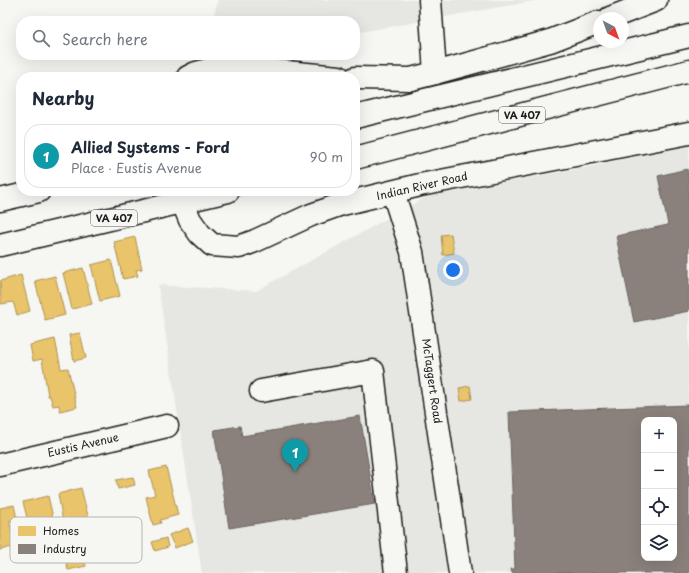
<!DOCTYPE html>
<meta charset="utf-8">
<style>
body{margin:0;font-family:"Playpen Sans",sans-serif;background:#f2f2f3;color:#1f2937}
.controls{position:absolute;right:12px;bottom:12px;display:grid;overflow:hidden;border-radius:8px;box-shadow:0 4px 16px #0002}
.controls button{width:36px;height:36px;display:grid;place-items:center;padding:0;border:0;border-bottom:1px solid #e0e1e3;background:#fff;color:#1f2937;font:20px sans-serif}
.compass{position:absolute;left:593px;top:12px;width:36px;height:36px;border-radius:50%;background:#fff;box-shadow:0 4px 16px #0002;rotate:139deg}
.you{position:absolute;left:453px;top:270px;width:14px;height:14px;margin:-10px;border:3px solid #fff;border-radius:50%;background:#1a73e8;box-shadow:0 0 0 6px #1a73e833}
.badge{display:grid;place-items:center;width:26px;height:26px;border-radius:50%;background:#7c3aed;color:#fff;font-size:13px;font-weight:700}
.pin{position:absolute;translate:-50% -33px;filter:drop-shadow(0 1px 2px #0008)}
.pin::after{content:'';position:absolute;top:21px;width:14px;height:12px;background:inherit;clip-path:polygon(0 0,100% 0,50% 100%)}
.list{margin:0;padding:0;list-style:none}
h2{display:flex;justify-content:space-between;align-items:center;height:52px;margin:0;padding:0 16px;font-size:17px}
h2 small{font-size:13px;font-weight:400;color:#747a83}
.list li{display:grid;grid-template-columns:26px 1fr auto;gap:12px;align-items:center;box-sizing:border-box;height:64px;margin:0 8px 8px;padding:0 8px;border:1px solid #e0e1e3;border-radius:16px}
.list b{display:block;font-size:15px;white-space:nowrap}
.list p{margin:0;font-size:13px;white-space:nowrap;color:#747a83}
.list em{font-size:13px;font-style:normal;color:#747a83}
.icon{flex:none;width:22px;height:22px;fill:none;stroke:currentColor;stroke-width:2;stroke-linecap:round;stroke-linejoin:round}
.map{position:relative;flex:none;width:689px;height:573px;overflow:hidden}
.search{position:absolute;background:#fff;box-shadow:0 4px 16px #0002;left:16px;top:16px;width:344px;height:44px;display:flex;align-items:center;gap:10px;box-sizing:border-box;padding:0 14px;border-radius:16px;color:#747a83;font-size:15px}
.panel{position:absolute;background:#fff;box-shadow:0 4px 16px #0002;left:16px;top:72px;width:344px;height:124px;border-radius:16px}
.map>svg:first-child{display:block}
</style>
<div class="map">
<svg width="689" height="573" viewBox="0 0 689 573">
<rect width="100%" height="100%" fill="#f6f6f2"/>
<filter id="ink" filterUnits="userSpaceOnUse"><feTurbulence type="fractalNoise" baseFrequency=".025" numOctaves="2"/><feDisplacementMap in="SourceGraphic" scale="8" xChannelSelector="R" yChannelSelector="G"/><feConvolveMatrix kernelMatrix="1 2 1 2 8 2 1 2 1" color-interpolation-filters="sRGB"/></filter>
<g filter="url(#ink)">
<g fill="#e6e6e2" fill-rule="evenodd">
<polygon points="218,0 539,0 355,33 355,21 212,21"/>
<path d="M689,145V573H202L158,285L256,291L428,196L593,166ZM644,420H674V558H644Z"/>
</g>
<g fill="#e9c46a" stroke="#ac9253">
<polygon points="451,234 454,253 443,255 441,235"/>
<polygon points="135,237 142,269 136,270 138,276 123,279 114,242"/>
<polygon points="111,260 120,296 100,301 91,265"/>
<polygon points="83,268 92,304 72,309 63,273"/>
<polygon points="21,275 30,311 17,315 13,302 1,304 0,281"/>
<polygon points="55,276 65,315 45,320 35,281"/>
<polygon points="80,333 86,358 74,361 69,335"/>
<polygon points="55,339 61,369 68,368 77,407 60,411 59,405 53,406 50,396 48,396 42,359 33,361 30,345"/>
<polygon points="470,386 472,399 461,401 459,388"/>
<polygon points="166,467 178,515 160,520 161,523 153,525 146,497 155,495 149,471"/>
<polygon points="133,477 135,485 118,489 116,480"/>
<polygon points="81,488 91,528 81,530 81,541 72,544 65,522 63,522 58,494"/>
<polygon points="48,496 58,539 49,541 52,552 37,556 23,502"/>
<polygon points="14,505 17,519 9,521 16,546 0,550 0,508"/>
<polygon points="188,528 193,541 175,548 169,535"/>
<polygon points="166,538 168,547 155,551 152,542"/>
<polygon points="81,544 86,566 68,570 63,548"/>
</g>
<g fill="#8a817c" stroke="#69635f" fill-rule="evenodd">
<polygon points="687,169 689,177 689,311 634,322 616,236 668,225 658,176"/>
<path d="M689,405V573H512L511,569H515L509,412ZM644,420H674V558H644Z"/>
<polygon points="360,416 375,504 229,528 214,430 240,426 242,436"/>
</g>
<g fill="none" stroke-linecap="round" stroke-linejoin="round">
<g stroke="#1c1c1c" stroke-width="25">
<g id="minor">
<polyline points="430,0 435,73"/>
<polyline points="610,18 656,0"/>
<polyline points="188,77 196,73 222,66 339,77"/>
<polyline points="355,78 411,79 435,73 550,41 599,22"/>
<polyline points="393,192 412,252 460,573"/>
<polyline points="183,203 190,220 200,234 212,245 239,247 255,241 311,215 342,204 420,185 689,133"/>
<polyline points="261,391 373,371 396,573"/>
<polyline points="0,465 167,426"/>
</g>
</g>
<g stroke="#1c1c1c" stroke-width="25">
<g id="major">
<polyline points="355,117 689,36"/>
<polyline points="355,158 689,71"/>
<polyline points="0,200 39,191"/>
<polyline points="0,245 228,191"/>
</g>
</g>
<use href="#minor" stroke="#f6f6f2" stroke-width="22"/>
<use href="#major" stroke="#f6f6f2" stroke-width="22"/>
</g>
</g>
<g text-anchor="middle" stroke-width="4" stroke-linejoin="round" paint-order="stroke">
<g fill="#f6f6f2" stroke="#5d5d5c" stroke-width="1">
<rect x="499" y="107" width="46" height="16" rx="3"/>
<rect x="91" y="210" width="46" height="16" rx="3"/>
</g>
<g font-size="10" font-weight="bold" fill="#1c1c1c">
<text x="522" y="119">VA 407</text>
<text x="114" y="222">VA 407</text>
</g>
<g font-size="11" fill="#1c1c1c" stroke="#f6f6f2">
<text transform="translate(422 186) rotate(-13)" y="4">Indian River Road</text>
<text transform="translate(432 381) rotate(82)" y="4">McTaggert Road</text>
<text transform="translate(83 445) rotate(-13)" y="4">Eustis Avenue</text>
</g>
</g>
<rect x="10" y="517" width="132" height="46" rx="6" fill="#f6f6f2" stroke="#b5b5b2" stroke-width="1"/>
<rect x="18" y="526" width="18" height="10" fill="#e9c46a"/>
<rect x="18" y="544" width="18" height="10" fill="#8a817c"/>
<g font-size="11" fill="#1c1c1c">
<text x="43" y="535">Homes</text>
<text x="43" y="553">Industry</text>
</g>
</svg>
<div class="controls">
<button>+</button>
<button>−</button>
<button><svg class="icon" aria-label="locate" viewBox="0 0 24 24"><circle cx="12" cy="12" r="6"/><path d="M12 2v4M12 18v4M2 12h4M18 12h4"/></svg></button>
<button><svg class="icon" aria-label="layers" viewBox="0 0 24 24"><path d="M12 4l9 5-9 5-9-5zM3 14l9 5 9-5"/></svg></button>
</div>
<svg class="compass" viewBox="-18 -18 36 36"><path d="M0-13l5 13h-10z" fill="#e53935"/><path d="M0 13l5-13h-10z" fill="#747a83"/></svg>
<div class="you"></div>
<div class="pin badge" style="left:295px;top:472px;background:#0f9aa8">1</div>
<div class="search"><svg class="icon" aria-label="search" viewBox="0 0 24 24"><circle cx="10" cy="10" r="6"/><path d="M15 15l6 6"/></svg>Search here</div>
<section class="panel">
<h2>Nearby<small></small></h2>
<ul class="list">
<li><span class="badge" style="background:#0f9aa8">1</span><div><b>Allied Systems - Ford</b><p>Place · Eustis Avenue</p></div><em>90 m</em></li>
</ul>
</section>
</div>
